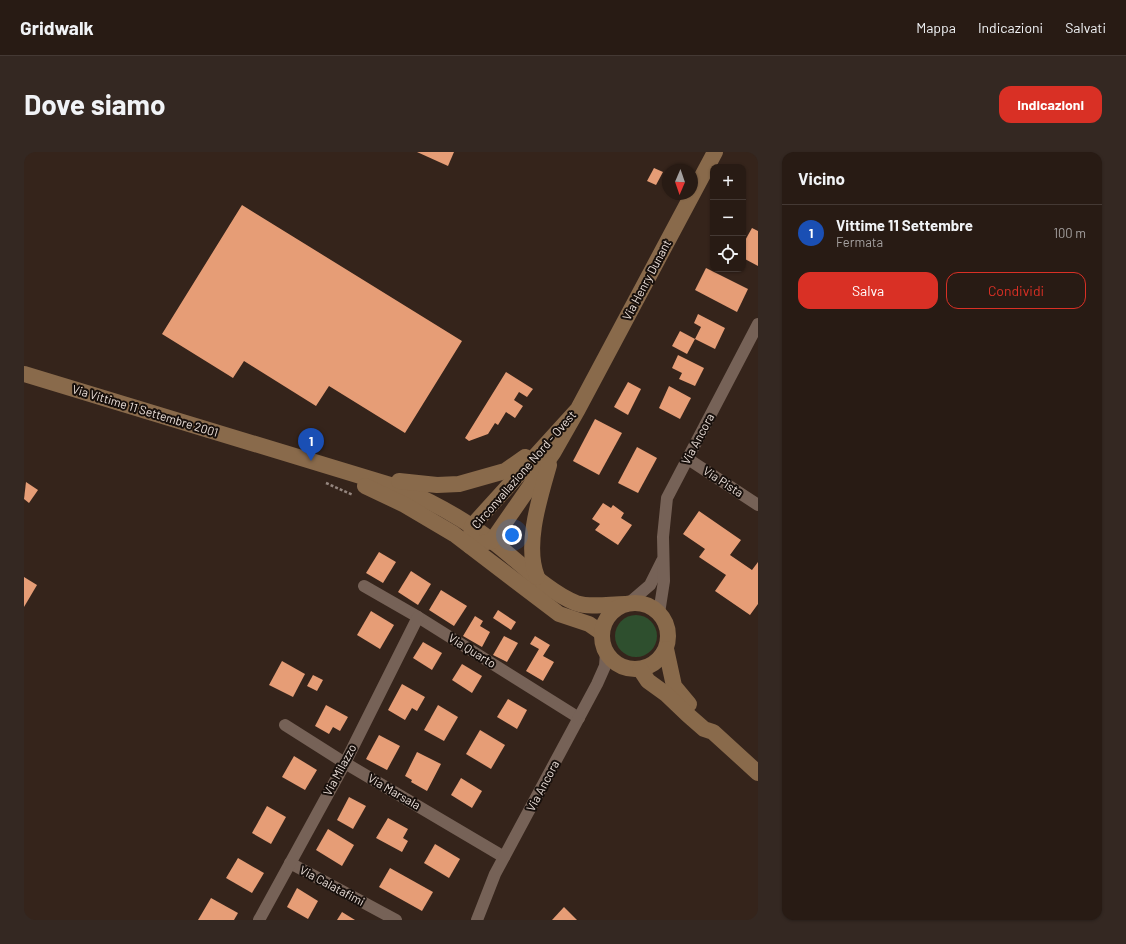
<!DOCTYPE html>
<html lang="it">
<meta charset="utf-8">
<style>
body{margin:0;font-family:Barlow,sans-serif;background:#342822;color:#f1f3f6}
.controls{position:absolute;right:12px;top:12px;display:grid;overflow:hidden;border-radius:8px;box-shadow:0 1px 3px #0004}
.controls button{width:36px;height:36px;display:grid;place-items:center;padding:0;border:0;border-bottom:1px solid #443934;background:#281b14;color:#f1f3f6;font:20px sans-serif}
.compass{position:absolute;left:638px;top:12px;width:36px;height:36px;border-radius:50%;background:#281b14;box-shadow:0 1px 3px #0004;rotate:182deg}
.you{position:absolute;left:488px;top:383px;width:14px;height:14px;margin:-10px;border:3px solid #fff;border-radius:50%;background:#1a73e8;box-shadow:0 0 0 6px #1a73e833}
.badge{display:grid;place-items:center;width:26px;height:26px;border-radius:50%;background:#d93025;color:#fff;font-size:13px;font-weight:700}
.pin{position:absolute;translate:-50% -33px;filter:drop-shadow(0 1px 2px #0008)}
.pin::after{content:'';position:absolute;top:21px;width:14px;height:12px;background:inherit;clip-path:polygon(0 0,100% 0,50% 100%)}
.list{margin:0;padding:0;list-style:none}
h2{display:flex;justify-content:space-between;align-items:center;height:52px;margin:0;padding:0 16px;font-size:17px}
h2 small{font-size:13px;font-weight:400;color:#a5a1a0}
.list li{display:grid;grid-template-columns:26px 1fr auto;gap:12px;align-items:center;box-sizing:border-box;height:56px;padding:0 16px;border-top:1px solid #443934}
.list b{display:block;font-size:15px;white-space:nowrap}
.list p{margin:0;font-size:13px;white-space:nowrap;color:#a5a1a0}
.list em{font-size:13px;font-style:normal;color:#a5a1a0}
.actions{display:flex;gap:8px;padding:12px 16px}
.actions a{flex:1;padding:9px 0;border:1px solid #d93025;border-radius:12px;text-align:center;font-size:14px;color:#d93025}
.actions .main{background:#d93025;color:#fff}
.icon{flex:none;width:22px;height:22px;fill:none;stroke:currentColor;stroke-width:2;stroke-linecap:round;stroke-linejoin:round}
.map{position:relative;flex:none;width:734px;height:768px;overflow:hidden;border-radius:12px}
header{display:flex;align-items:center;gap:24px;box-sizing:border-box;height:56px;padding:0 20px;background:#281b14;border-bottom:1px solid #443934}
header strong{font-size:19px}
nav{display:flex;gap:22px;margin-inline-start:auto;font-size:14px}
.intro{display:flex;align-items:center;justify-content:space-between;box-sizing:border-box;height:96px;padding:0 24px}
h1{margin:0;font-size:28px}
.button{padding:10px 18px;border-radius:12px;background:#d93025;color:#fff;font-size:14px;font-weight:700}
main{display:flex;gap:24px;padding:0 24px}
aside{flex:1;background:#281b14;border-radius:12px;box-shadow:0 1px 3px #0004}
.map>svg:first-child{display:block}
</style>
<header>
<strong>Gridwalk</strong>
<nav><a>Mappa</a><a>Indicazioni</a><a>Salvati</a></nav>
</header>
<div class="intro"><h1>Dove siamo</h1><a class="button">Indicazioni</a></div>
<main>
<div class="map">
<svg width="734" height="768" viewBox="0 0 734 768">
<rect width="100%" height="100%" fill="#35241b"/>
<circle fill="#2e4f2e" cx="612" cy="484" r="21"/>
<g fill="#e69d76">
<polygon points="393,0 430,0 424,14"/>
<polygon points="630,16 639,20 632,33 623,29"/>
<polygon points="218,53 438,189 381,281 305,234 292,254 220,209 209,226 138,182"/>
<polygon points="728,76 734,79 734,114 719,106 719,92"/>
<polygon points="682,116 724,137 713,160 671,138"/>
<polygon points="674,162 701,176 691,197 671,187 677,175 670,171"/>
<polygon points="656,179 671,187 663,202 648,194"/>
<polygon points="654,203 680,216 671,234 655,227 658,221 648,216"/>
<polygon points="482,220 509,237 503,245 495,240 490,248 499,254 491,266 482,260 474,273 471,271 464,282 445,289 441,286"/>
<polygon points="604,230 617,237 604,263 590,255"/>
<polygon points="645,234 667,246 656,267 635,256"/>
<polygon points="571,267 598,281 575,323 549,309"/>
<polygon points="613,295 633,306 614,341 594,331"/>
<polygon points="2,330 14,338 5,351 0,347"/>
<polygon points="579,351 587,356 589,353 600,361 597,366 608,373 594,393 571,378 576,372 568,367"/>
<polygon points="675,359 717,388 706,403 728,418 734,410 734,452 726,463 691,439 702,423 675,405 681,397 659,382"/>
<polygon points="355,400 372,410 359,431 342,421"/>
<polygon points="387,419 407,432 394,453 374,440"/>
<polygon points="0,425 13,433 0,455"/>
<polygon points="417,438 443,454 430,474 405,458"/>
<polygon points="474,458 492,470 487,478 469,466"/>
<polygon points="347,459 370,473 356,497 333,483"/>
<polygon points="451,464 459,469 456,474 466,480 458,495 439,484"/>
<polygon points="480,484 494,491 483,510 469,503"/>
<polygon points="511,484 526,493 519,504 530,510 519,529 502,519 515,497 506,492"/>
<polygon points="399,490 418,501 408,518 389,506"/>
<polygon points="258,509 281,522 269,545 245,533"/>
<polygon points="438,512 458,524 448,541 428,528"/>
<polygon points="289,523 299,528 293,539 283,534"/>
<polygon points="378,532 401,545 393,559 388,556 381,568 364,558"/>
<polygon points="484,547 503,558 493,577 473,565"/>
<polygon points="302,553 324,565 316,579 309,575 305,582 291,574"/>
<polygon points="414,553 434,565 420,589 400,578"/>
<polygon points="456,578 481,593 467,617 442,602"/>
<polygon points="355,583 376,594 363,618 342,607"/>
<polygon points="393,600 417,612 403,639 387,630 388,628 381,624"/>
<polygon points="270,604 293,618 281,638 258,625"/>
<polygon points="437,626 458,639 448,656 427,643"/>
<polygon points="325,645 342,654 329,677 313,668"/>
<polygon points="243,654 262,665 247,692 228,681"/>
<polygon points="364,666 384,677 379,686 384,689 378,700 352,686"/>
<polygon points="304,677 330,693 318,714 292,698"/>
<polygon points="411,692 436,707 425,726 400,711"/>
<polygon points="214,706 240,721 228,741 202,726"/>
<polygon points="366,716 409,740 398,759 355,735"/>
<polygon points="273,736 294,749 284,767 263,755"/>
<polygon points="187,746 214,761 210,768 174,768"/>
<polygon points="540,755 553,768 528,768"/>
<polygon points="318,760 331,768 313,768"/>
</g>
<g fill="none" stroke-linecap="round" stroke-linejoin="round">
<polyline stroke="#95867f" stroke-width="2.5" stroke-dasharray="3 2" stroke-linecap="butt" points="302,331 329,343"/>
<g stroke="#766257" stroke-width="12">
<polyline points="664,307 734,353"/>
<polyline points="340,434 394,465 555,566"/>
<polyline points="605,451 626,433 638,409"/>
<polyline points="635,461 640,429 639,385 643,346 734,172"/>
<polyline points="261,573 321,611 480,705"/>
<polyline points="266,711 372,768"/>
<polyline points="235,768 321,611 394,465"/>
<polyline points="453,768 471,722 573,532 581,514 582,501"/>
</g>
<g stroke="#896a4b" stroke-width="16">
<path d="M0,222L376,336C409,350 440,367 468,389C494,408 522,439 552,451C566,456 586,452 601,452"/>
<polyline points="554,257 448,374 446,394 468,389 529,301 554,257 691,0"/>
<polyline points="375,329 413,333 435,332 481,319 501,305"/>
<polyline points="341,334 381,353 430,382 535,462 565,472 578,481"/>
<path d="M513,425C500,393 516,345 525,313"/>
<circle cx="611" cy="484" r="33"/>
<polyline points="642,497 650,534 665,552"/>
<polyline points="616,517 624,529 642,542 664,563 680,577 689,580 734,621"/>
</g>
</g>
<g text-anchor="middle" stroke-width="4" stroke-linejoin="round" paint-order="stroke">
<g font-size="12" fill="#ece0da" stroke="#170f0b">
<text transform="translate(623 128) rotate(-62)" y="4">Via Henry Dunant</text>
<text transform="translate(121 259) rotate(17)" y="4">Via Vittime 11 Settembre 2001</text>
<text transform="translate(674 287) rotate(-62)" y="4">Via Ancora</text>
<text transform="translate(500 318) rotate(-49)" y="4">Circonvallazione Nord - Ovest</text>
<text transform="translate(699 330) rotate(33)" y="4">Via Pista</text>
<text transform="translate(448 499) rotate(32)" y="4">Via Quarto</text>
<text transform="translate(316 618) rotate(-62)" y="4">Via Milazzo</text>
<text transform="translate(519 634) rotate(-62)" y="4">Via Ancora</text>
<text transform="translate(370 640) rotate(30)" y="4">Via Marsala</text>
<text transform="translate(308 734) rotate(28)" y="4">Via Calatafimi</text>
</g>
</g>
</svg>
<div class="controls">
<button>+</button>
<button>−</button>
<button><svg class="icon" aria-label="locate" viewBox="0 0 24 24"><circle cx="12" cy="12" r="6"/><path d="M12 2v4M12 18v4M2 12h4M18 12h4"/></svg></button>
</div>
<svg class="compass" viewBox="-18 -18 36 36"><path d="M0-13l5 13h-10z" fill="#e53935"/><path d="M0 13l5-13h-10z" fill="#a5a1a0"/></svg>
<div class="you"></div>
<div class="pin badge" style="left:287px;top:309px;background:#1a4fb4">1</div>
</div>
<aside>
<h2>Vicino<small></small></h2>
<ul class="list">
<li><span class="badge" style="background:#1a4fb4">1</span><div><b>Vittime 11 Settembre</b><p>Fermata</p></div><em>100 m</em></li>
</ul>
<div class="actions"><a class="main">Salva</a><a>Condividi</a></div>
</aside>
</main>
